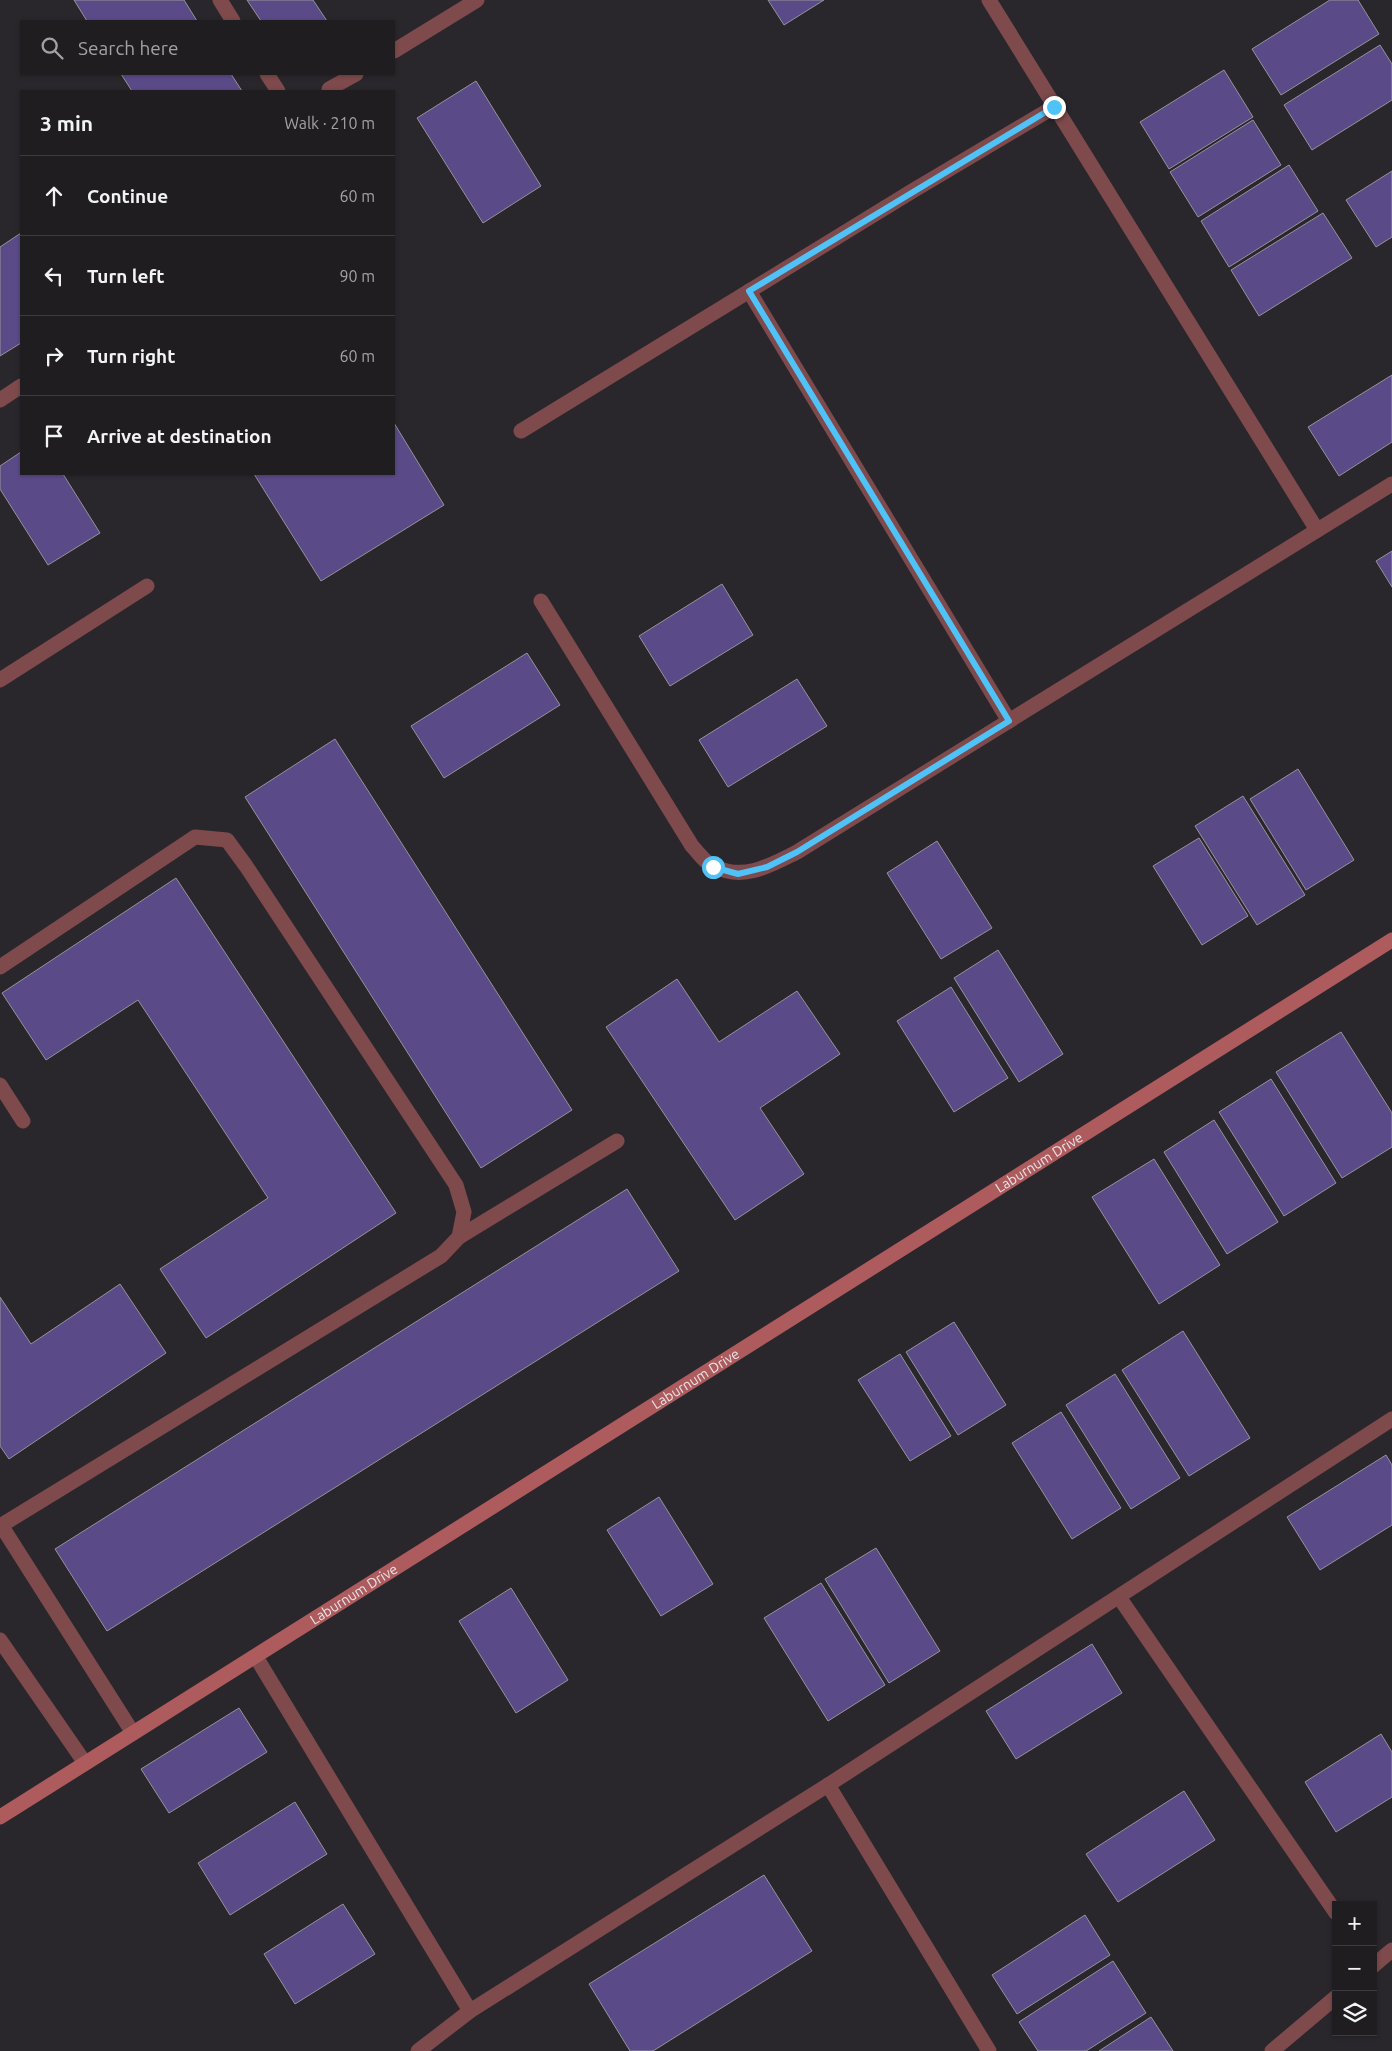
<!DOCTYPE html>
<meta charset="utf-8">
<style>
body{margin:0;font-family:Ubuntu,sans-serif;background:#28262a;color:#f1f3f6}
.controls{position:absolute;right:15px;bottom:15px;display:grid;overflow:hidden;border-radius:0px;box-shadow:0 1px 4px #0004}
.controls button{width:45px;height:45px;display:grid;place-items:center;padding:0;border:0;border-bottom:1px solid #3d3b3f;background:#201d21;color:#f1f3f6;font:25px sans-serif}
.stop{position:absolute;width:15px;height:15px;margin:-11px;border:4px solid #4fc3f7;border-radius:50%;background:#fff}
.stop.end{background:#4fc3f7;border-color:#fff;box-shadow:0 1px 5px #0008}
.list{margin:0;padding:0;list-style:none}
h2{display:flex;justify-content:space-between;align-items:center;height:65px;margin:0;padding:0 20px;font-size:21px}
h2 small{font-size:16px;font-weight:400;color:#a2a2a5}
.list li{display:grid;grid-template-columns:32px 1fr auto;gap:15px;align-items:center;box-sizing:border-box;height:80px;padding:0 20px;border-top:1px solid #3d3b3f}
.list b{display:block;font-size:19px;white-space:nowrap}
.list em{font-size:16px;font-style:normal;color:#a2a2a5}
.icon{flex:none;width:28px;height:28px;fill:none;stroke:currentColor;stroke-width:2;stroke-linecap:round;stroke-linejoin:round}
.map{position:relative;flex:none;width:1392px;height:2051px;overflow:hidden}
.search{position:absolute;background:#201d21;box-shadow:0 1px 4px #0004;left:20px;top:20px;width:375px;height:55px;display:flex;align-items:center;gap:12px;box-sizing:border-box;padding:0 18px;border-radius:0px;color:#a2a2a5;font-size:19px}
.panel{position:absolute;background:#201d21;box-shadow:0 1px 4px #0004;left:20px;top:90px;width:375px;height:385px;border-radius:0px}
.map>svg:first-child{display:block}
</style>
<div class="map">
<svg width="1392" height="2051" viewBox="0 0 1392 2051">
<rect width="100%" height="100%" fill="#2a272c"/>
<g fill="#5b4a88" stroke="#95939a">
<polygon points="74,0 184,0 197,21 87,21"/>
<polygon points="247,0 313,0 327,21 261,21"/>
<polygon points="768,0 824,0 784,25"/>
<polygon points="1330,0 1358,0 1379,34 1281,95 1252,49"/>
<polygon points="1380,45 1392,64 1392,100 1312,150 1284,105"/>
<polygon points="1224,70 1253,117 1169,169 1140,122"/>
<polygon points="121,74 231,74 242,91 132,91"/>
<polygon points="476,81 541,186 483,223 417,118"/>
<polygon points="1253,120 1281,165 1198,217 1170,172"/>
<polygon points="1289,165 1318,211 1229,267 1201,221"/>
<polygon points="1392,171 1392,237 1376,247 1346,200"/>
<polygon points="1323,213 1352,258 1259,316 1231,270"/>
<polygon points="21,233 21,343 0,356 0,247"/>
<polygon points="1392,375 1392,442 1339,476 1308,427"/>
<polygon points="394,423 444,505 321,581 254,474 394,474"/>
<polygon points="21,452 21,474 63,474 100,533 48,565 0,489 0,466"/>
<polygon points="1392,551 1392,587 1376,561"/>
<polygon points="722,584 753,635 670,686 639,636"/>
<polygon points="527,653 560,705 444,778 411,726"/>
<polygon points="797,679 827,726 728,787 699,740"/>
<polygon points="335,739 572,1110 481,1168 245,797"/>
<polygon points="1298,769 1354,860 1306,890 1250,799"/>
<polygon points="1243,796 1305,895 1257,925 1195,826"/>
<polygon points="1199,838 1248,916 1202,945 1153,866"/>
<polygon points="937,841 992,928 941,959 887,873"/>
<polygon points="176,878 396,1213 206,1338 160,1269 268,1198 138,1000 46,1060 2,993"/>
<polygon points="998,950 1063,1054 1019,1082 954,978"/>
<polygon points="677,979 719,1042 797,991 840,1054 760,1108 804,1174 735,1220 606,1027"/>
<polygon points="951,987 1008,1078 954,1112 897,1021"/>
<polygon points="1341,1032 1392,1113 1392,1147 1342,1178 1276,1072"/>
<polygon points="1271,1079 1336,1183 1284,1216 1219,1112"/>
<polygon points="1214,1120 1278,1222 1227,1254 1164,1152"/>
<polygon points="1154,1159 1220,1265 1159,1304 1092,1197"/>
<polygon points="627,1189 679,1271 107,1631 55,1549"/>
<polygon points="120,1284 166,1353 9,1459 0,1446 0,1297 31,1344"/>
<polygon points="954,1322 1006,1405 958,1435 906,1352"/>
<polygon points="1183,1331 1250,1438 1189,1476 1122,1370"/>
<polygon points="900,1354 951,1436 910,1461 858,1380"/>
<polygon points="1115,1374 1180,1478 1131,1509 1066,1405"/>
<polygon points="1061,1412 1121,1508 1072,1539 1012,1443"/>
<polygon points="1386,1455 1392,1465 1392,1525 1320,1570 1287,1517"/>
<polygon points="659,1497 713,1584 661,1616 607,1530"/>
<polygon points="876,1548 940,1651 889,1683 825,1579"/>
<polygon points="821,1583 885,1685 828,1721 764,1618"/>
<polygon points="511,1588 568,1680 516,1713 459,1621"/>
<polygon points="1092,1644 1122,1693 1016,1759 986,1711"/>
<polygon points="239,1708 267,1752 169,1813 141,1769"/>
<polygon points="1381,1734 1392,1752 1392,1797 1336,1832 1305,1782"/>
<polygon points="1184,1791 1215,1840 1118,1902 1086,1854"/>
<polygon points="295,1802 327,1854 230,1915 198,1863"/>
<polygon points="764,1875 812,1951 653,2051 630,2051 589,1984"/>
<polygon points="343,1904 375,1954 295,2004 264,1954"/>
<polygon points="1085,1915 1110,1955 1017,2014 992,1975"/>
<polygon points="1113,1961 1146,2013 1086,2051 1038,2051 1019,2022"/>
<polygon points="1151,2017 1173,2051 1099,2051"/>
</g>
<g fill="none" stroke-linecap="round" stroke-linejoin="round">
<g stroke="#7e4a4c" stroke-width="15">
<polyline points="220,0 233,21"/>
<polyline points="989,0 1317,530"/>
<polyline points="394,51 477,0"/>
<polyline points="267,74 278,91"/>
<polyline points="329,89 356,74"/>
<polyline points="749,291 1009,721"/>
<polyline points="0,400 21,386"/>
<polyline points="521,431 914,190 1054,107"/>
<path d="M541,601L692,846C698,852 706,864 715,867C745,881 771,865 797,852L1392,484"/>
<polyline points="0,680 147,586"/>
<polyline points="0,967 195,837 227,840 246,866 456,1185 464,1212 459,1237 441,1256 0,1526"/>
<polyline points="0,1085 23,1121"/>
<polyline points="459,1237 617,1141"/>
<polyline points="1,1525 133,1733"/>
<polyline points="1119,1597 1336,1913"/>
<polyline points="0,1640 85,1763"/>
<polyline points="256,1657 470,2011"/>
<polyline points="828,1785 989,2051"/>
<polyline points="1373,1966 1392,1950"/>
<polyline points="418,2051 470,2011 828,1785 1392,1419"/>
<polyline points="1272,2051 1336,1997"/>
</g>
<path stroke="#ae5b5e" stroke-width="15" id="s1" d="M0,1817L1392,940"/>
</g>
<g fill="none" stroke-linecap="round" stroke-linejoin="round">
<polyline stroke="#4fc3f7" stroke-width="6" points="713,867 738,874 767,867 797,852 1009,721 749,291 1054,107"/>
</g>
<g text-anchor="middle" stroke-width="4.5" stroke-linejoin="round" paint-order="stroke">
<g font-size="14" fill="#e6e4e8" stroke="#121113">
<text dy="5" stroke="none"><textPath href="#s1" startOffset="1228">Laburnum Drive</textPath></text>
<text dy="5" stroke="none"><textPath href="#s1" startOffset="822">Laburnum Drive</textPath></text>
<text dy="5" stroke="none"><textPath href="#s1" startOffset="418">Laburnum Drive</textPath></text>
</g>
</g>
</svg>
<div class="controls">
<button>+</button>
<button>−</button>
<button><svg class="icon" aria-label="layers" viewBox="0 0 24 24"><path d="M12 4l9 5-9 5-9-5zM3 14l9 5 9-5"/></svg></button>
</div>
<div class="stop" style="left:713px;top:867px"></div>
<div class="stop end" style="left:1054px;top:107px"></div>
<div class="search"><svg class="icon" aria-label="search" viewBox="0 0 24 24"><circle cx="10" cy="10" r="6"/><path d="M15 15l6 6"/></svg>Search here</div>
<section class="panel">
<h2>3 min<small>Walk · 210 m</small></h2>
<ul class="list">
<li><svg class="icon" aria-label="ahead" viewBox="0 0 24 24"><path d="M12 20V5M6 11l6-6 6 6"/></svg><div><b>Continue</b></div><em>60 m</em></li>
<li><svg class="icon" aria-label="left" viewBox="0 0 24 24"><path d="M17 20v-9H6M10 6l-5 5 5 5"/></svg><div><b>Turn left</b></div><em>90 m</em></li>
<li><svg class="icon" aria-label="right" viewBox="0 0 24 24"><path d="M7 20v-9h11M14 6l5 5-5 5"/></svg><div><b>Turn right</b></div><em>60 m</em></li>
<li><svg class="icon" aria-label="arrive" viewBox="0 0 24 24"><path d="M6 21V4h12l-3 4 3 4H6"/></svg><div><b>Arrive at destination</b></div></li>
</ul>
</section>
</div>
